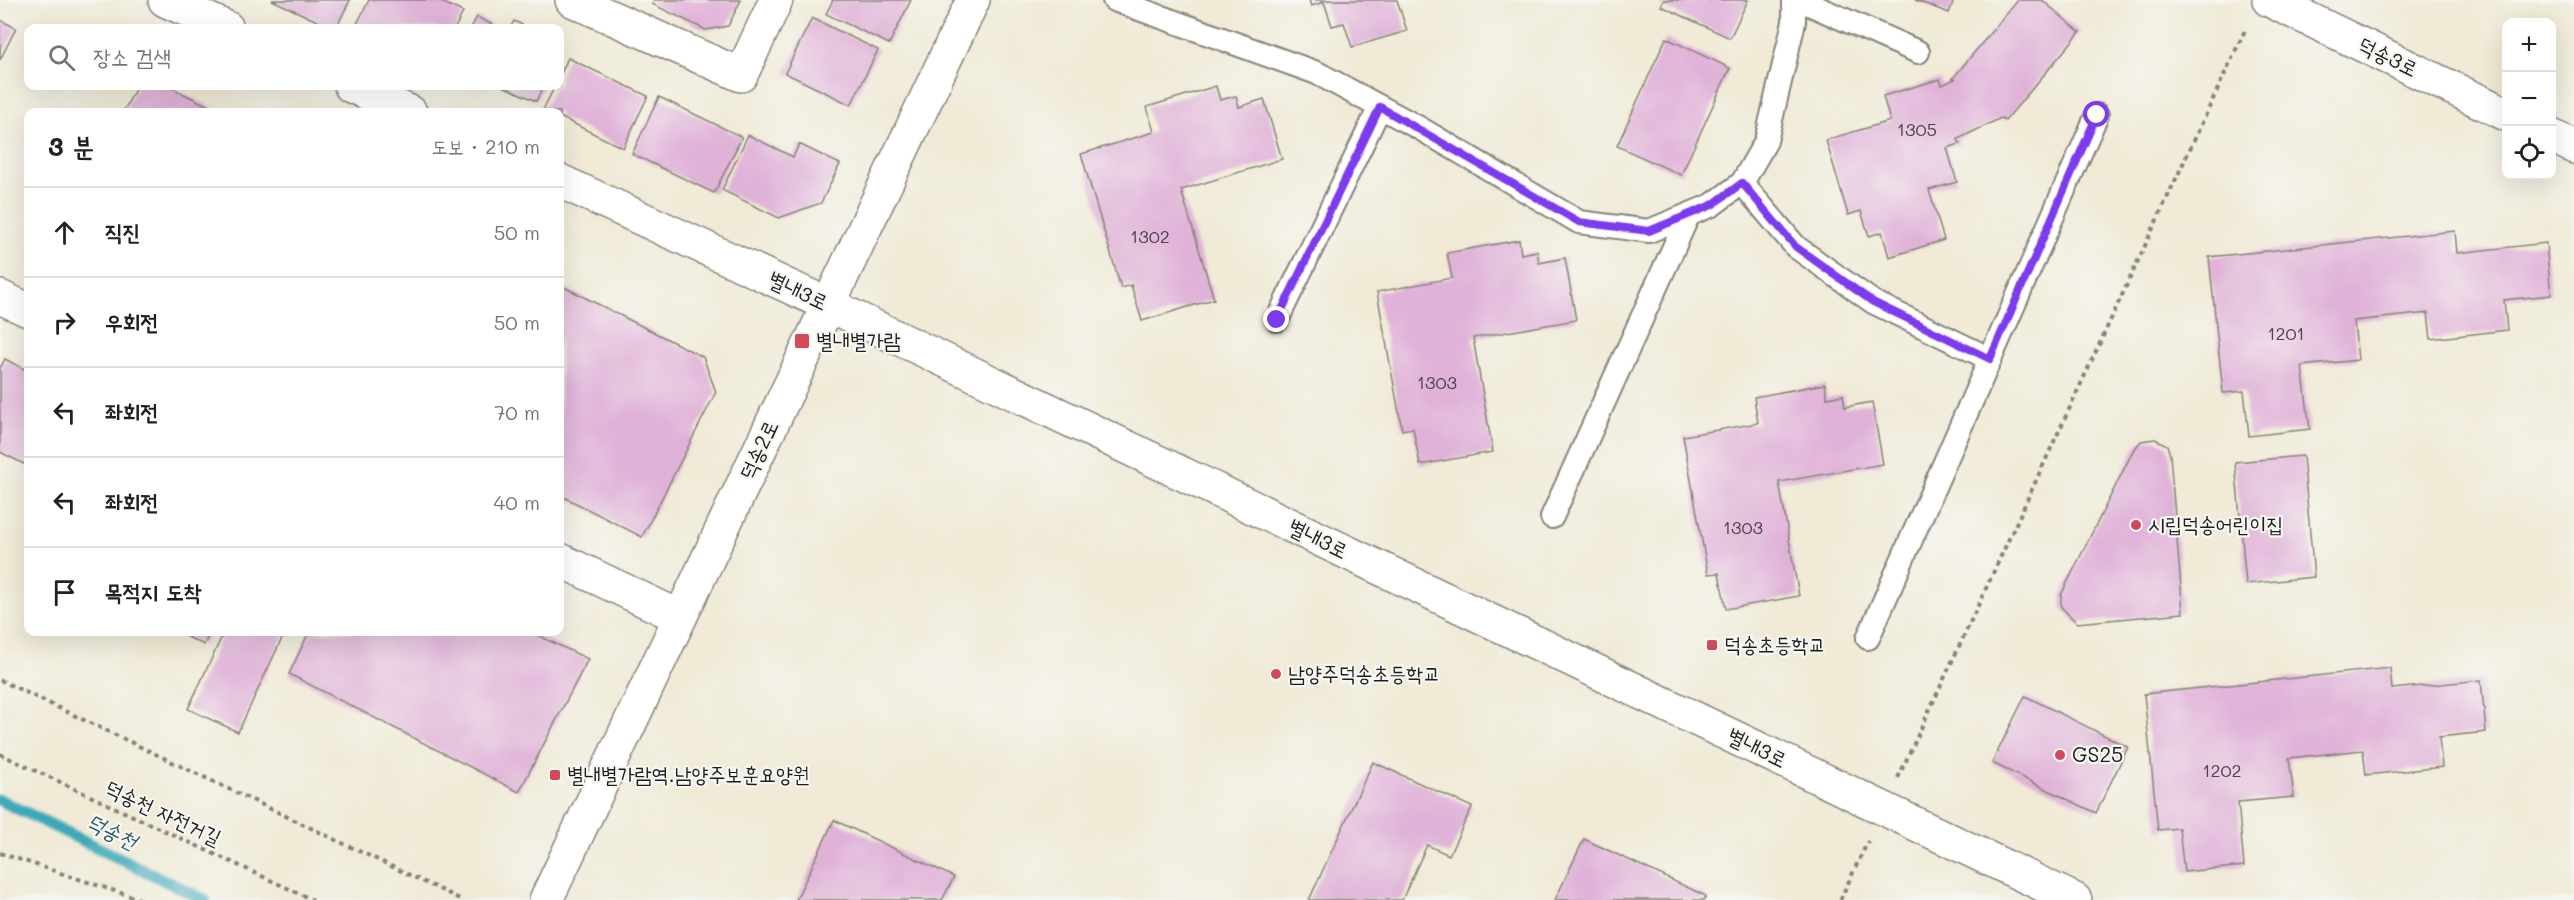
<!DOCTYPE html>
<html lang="ko">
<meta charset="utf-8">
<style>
body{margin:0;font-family:Mali,"Poor Story",sans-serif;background:#f6f6f6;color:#202124}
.controls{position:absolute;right:18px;top:18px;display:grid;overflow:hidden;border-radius:12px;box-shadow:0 6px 24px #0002}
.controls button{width:54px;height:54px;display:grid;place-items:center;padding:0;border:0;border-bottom:2px solid #e0e0e0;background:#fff;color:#202124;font:30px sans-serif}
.stop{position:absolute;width:18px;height:18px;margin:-14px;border:4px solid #7c3aed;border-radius:50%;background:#fff}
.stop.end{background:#7c3aed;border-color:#fff;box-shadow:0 2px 6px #0008}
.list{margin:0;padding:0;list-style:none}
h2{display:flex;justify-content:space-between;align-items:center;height:78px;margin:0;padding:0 24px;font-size:26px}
h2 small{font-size:20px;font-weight:400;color:#757577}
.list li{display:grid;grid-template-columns:39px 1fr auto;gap:18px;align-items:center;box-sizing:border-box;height:90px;padding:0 24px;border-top:2px solid #e0e0e0}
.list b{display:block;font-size:22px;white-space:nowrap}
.list em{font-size:20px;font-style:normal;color:#757577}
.icon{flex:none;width:33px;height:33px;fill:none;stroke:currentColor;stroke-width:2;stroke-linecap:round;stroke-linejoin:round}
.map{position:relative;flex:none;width:2574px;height:900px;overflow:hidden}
.search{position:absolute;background:#fff;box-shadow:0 6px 24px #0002;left:24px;top:24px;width:540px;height:66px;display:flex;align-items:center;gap:15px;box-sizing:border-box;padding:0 21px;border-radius:12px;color:#757577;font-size:22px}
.panel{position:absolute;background:#fff;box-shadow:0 6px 24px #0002;left:24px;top:108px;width:540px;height:528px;border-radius:12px}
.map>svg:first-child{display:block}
</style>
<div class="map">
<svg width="2574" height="900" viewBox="0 0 2574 900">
<rect width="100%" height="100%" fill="#f6f6f2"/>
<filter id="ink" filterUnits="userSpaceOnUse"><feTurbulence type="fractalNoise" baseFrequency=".0167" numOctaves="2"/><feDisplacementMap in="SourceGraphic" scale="12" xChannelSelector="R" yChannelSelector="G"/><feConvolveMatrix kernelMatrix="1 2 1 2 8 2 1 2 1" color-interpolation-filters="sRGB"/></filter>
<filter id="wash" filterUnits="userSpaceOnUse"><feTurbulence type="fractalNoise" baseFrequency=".008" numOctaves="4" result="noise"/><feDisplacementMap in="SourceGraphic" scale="24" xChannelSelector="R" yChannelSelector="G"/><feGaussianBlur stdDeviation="1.35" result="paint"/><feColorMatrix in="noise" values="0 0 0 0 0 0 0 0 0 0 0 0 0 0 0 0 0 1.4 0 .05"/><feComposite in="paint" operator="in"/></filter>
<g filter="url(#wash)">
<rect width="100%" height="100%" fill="#f0ead6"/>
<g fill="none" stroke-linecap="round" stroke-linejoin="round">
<polyline stroke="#3ba9b9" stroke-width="12" points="0,800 205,900"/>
</g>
<g id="blocks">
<g fill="#e0b2d8">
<polygon points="272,0 350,0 336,28 332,28"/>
<polygon points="369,0 437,0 463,12 455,28 355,28"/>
<polygon points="654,0 741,0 728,26 706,30 652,4"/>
<polygon points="833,0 911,0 889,44 826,14"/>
<polygon points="1309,0 1397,0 1407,31 1352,47 1344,23 1332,26 1324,2 1311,6"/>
<polygon points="1664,0 1748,0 1730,38 1661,6"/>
<polygon points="1915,0 1954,0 1949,13"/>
<polygon points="2018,0 2042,0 2080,32 2005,121 2001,118 1958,139 1960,144 1947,148 1957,182 1929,190 1944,240 1889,257 1882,232 1869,236 1861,211 1848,215 1826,140 1890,121 1883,96 1940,79 1942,85 1955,79 1953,78"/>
<polygon points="477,17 499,28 471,28"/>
<polygon points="812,18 878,50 851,105 785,73"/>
<polygon points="0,20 16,28 0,60"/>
<polygon points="514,21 529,28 510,28"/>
<polygon points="1666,38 1730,68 1681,175 1617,146"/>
<polygon points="568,58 648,96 623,148 560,117 560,112 549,112 543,110 555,86 560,86 560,76"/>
<polygon points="137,86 168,86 221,112 123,112"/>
<polygon points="503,86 544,86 536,101"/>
<polygon points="1216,86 1220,100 1236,96 1239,107 1264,99 1282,159 1181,190 1214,299 1142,321 1131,285 1121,288 1081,154 1154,132 1147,107"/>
<polygon points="659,97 742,137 714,193 632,154"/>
<polygon points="748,135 793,157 799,144 840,164 821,203 779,218 722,190"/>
<polygon points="2455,231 2457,253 2546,243 2551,295 2504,300 2507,330 2431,339 2428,313 2354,321 2358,360 2302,366 2310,429 2249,436 2244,391 2223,393 2209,257"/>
<polygon points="1519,240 1521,254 1537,251 1539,263 1565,258 1576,320 1473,338 1493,452 1420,465 1413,428 1402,430 1377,292 1452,278 1447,253"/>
<polygon points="560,285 703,357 716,392 642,537 560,495"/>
<polygon points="5,359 28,371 28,466 0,452 0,368"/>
<polygon points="1825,384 1827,398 1843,395 1845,407 1872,402 1883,464 1779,482 1799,596 1726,609 1719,573 1708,574 1683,436 1758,423 1754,397"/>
<polygon points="2155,439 2167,445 2170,455 2183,613 2077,623 2061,607 2061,595 2133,451 2141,441"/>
<polygon points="2303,456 2314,577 2246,584 2235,462"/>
<polygon points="177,632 210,632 204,645"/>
<polygon points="224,632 285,632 238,732 188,709"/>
<polygon points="309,632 531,632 588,659 519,792 289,674"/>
<polygon points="2390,668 2392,689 2481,680 2486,732 2439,737 2442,767 2366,775 2363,750 2289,758 2294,797 2238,802 2244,866 2184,872 2179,828 2158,830 2144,694"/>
<polygon points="2025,696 2128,747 2096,813 1992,763"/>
<polygon points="1373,762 1472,807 1449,855 1427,845 1402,900 1309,900"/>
<polygon points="834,820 954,877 942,900 796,900"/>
<polygon points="1584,839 1706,896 1704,900 1555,900"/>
</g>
</g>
</g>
<g filter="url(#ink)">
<use href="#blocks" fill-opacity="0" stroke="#868379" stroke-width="1.5"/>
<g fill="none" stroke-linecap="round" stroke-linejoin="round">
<g stroke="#868379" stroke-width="26">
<g id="lane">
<polyline points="1114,0 1317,73 1421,129 1579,222 1649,231 1712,205 1742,183 1766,141 1794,22 1794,0"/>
<polyline points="1800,0 1918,52"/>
<polyline points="1742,183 1796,247 1873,302 1990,359"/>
<polyline points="1277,320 1380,107"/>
<polyline points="1552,517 1688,216"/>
<polyline points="1868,638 2097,115"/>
</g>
</g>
<g stroke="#868379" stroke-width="36">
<g id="street">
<polyline points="165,0 227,28"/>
<polyline points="572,0 741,75 776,0"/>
<polyline points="2269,0 2506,114"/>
<polyline points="351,86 410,112"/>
<polyline points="2552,136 2574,147"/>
<polyline points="560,181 829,305 2075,900"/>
<polyline points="0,297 28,310"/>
<polyline points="560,560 680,617"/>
<polyline points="546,900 973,0"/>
</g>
</g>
<g stroke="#868379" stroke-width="4" stroke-dasharray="4.5 4.5" stroke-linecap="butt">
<polyline points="0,680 462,900"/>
<polyline points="0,754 313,900"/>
<polyline points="1898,778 2246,28"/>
<polyline points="0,853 142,900"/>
<polyline points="1840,900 1868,841"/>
</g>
<use href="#lane" stroke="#fff" stroke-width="22"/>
<use href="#street" stroke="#fff" stroke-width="33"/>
</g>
</g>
<g fill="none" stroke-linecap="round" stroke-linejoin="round" filter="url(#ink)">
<polyline stroke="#7c3aed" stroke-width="8" points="1277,320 1380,107 1579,222 1649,231 1712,205 1742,183 1796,247 1873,302 1990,359 2097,115"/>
</g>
<g fill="#d1495b" stroke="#f6f6f2" stroke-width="2">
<rect x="794" y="333" width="16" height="16" rx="3"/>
<circle cx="2136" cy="525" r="6"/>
<rect x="1706" y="639" width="12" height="12" rx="3"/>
<circle cx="1276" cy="674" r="6"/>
<circle cx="2060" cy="755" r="6"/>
<rect x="549" y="769" width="12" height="12" rx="3"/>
</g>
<g text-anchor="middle" stroke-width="4.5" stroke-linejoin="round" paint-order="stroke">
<g font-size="18" fill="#4d424b">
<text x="1917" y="136">1305</text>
<text x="1150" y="243">1302</text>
<text x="2286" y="340">1201</text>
<text x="1437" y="389">1303</text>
<text x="1743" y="534">1303</text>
<text x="2222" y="777">1202</text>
</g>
<g font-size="21" fill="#1c1c1c" stroke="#f6f6f2">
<text transform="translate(2388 57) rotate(26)" y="7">덕송3로</text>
<text transform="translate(798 291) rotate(25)" y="7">별내3로</text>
<text transform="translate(759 450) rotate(-65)" y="7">덕송2로</text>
<text transform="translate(1318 539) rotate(26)" y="7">별내3로</text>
<text transform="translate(1757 748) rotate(26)" y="7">별내3로</text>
<text transform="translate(163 813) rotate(25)" y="7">덕송천 자전거길</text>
</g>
<g font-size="21" fill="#1c1c1c" stroke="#f6f6f2" text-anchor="start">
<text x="816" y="348">별내별가람</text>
<text x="2148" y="532">시립덕송어린이집</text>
<text x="1724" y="652">덕송초등학교</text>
<text x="1288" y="681">남양주덕송초등학교</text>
<text x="2072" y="762">GS25</text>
<text x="567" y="782">별내별가람역.남양주보훈요양원</text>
</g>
<g font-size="22" font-style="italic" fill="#2a5b63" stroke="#f6f6f2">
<text transform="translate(112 831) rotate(26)" y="8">덕송천</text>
</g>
</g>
</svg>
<div class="controls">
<button>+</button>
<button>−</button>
<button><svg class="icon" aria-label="locate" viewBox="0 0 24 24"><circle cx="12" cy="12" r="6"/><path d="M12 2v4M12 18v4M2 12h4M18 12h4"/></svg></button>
</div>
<div class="stop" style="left:2097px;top:115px"></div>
<div class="stop end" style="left:1277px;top:320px"></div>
<div class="search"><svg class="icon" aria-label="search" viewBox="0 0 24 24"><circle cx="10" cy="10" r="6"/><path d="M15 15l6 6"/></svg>장소 검색</div>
<section class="panel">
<h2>3 분<small>도보 · 210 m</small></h2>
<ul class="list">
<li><svg class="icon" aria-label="ahead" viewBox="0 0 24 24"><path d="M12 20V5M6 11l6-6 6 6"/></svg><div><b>직진</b></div><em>50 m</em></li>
<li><svg class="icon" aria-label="right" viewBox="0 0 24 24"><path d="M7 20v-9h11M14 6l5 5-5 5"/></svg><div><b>우회전</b></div><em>50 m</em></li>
<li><svg class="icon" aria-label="left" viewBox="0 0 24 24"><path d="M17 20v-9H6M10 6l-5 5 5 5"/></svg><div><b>좌회전</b></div><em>70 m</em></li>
<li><svg class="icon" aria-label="left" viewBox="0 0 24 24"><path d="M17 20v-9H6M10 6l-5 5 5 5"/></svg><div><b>좌회전</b></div><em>40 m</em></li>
<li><svg class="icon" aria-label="arrive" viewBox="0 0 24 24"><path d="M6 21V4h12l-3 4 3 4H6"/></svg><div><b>목적지 도착</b></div></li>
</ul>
</section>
</div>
